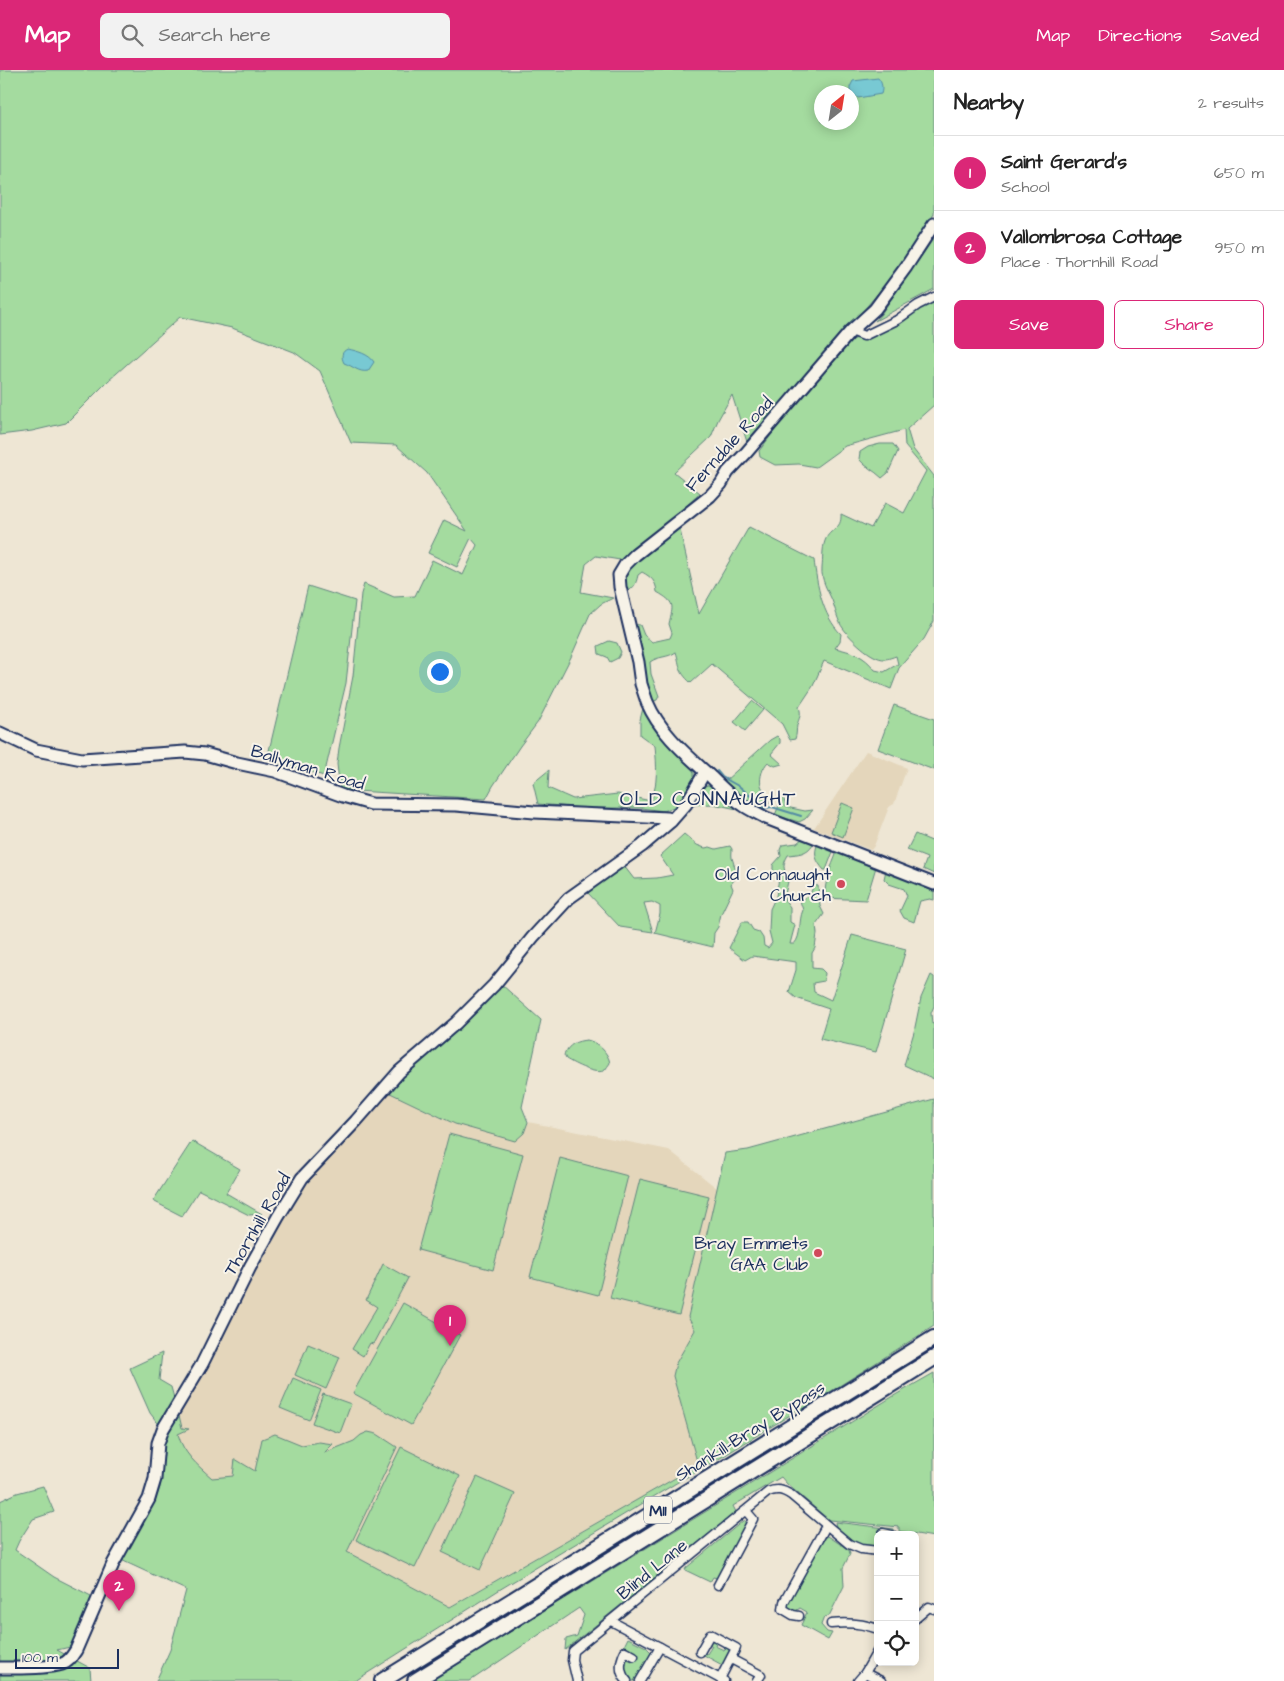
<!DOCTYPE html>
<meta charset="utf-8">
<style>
body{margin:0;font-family:"Architects Daughter",sans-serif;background:#f2f2f2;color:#222}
.controls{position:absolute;right:15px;bottom:15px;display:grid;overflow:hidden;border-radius:8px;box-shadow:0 2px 12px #0003}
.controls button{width:45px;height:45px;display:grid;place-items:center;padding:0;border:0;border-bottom:1px solid #e0e0e0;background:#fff;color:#222;font:25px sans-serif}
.compass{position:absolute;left:814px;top:15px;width:45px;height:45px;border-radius:50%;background:#fff;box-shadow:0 2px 12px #0003;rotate:30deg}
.scale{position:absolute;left:15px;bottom:12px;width:104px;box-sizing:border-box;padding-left:5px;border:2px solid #1b2f5e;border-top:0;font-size:14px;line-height:18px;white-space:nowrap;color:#1b2f5e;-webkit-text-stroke:4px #f7f3e8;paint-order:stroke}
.you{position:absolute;left:439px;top:601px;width:18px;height:18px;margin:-12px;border:4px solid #fff;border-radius:50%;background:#1a73e8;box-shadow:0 0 0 8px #1a73e833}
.badge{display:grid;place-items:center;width:32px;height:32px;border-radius:50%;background:#db2777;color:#fff;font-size:16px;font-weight:700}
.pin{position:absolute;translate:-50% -41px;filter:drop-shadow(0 1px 2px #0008)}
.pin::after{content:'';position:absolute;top:26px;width:18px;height:15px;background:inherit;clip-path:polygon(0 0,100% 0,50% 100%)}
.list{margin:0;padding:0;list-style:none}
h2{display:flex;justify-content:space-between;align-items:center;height:65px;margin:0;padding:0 20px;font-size:21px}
h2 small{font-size:16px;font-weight:400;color:#767676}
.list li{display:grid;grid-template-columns:32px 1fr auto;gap:15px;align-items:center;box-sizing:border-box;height:75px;padding:0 20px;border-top:1px solid #e0e0e0}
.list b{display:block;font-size:19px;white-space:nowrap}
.list p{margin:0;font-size:16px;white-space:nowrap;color:#767676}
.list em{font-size:16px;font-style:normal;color:#767676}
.actions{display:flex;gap:10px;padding:15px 20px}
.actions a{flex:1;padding:11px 0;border:1px solid #db2777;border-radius:8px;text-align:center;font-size:18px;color:#db2777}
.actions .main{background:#db2777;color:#fff}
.icon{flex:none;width:28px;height:28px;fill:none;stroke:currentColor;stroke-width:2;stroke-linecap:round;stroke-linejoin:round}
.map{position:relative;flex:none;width:934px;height:1611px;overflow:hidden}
header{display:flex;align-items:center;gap:30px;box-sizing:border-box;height:70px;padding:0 25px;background:#db2777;color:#fff}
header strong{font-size:24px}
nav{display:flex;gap:28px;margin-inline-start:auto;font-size:18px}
.search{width:350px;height:45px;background:#f2f2f2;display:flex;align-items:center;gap:12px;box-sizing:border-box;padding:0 18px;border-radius:8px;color:#767676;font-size:19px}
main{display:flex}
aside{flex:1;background:#fff}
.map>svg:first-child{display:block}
</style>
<header>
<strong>Map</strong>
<div class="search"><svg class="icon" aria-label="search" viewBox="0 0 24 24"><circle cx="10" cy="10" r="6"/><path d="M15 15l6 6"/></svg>Search here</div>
<nav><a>Map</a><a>Directions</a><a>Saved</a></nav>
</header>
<main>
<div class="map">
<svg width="934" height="1611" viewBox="0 0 934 1611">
<rect width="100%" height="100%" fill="#eee6d4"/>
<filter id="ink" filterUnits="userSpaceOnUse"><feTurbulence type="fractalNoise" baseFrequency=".02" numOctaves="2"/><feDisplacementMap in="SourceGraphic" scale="10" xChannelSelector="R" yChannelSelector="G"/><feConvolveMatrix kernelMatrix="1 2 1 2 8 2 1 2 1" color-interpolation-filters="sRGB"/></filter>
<g filter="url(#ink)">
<g fill="#e4d6bb">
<polygon points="866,681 907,698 894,734 889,737 874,776 871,780 814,758"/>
<polygon points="386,1021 455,1054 524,1063 528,1052 669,1080 718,1119 688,1246 695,1260 676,1293 674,1306 698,1395 449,1537 347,1482 163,1394 164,1370 302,1113"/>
</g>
<g fill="#a4db9f" stroke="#60857e" fill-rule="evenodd">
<path d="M0,0H934V144L895,203L750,375L747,372L732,325L718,350L711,367L674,402L700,423L676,446L620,490L596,486L586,494L581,522L613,528L601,534L590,544L571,587L538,652L520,676L493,716L486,729L340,720L337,694L339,678L353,606L361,524L364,514L394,527L415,526L432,490L463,505L477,475L471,468L457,497L428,483L444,450L467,461L427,403L396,375L351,373L320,301L294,282L232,258L180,247L108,311L66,353L32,361L0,365ZM822,22H852V52H822Z"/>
<polygon points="934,168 934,219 875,251 881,244"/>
<path d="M934,232V335L907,359L913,379L934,406V551L924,569L899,598L891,619L824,591L813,616L799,637C802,645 799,648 797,655C796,660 797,664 795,669L790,670L782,654L712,594L691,613C677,600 681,597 676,582C668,588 658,586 650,592L651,604L659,626L657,630L652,632L642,588L631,554L640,555L644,565L652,572L670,568L672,563L669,554C673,535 676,533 657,522C656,511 651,507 642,502L638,505C636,515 633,520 623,523V513L627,498L678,451L699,544L749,457L814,490C817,515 822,545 841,564L840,571L835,578C852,582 864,585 875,600L884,602L898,594L896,586C893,587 888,589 885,589C872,590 850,568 843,558C838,552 835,538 832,530C827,519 821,510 822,498C823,490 822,479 825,471C830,457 842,461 841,444L871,458L885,433L904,443L926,401L905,376L904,360L845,376L816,397L799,394L775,395L760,387L759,381L801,326L840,285L851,271L922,233L929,234Z"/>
<path d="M880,374H893L898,381L888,403L882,408C874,400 865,397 859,389L860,382L868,377Z"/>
<polygon points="308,516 355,531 346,613 324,706 267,689"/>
<polygon points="609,571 617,573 621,582 618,588 610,592 607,587 599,584 598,576"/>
<polygon points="752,631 763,640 745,661 734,652"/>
<polygon points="894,635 934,649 934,700 878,679"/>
<path d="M643,638L645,643L650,646L691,696L694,702V711L687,724L676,736L664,741L641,738H583L538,734L533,713L549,700L548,718L573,729L618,724L651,731C658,714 657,695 655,676L640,665V650Z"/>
<path d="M777,666L780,669V673L771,684L782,694L775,696L768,692C763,697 759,707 761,715C763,722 768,723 769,733L763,740L745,728L725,711L770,670Z"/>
<path d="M708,715L712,716L737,736V739L713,734L692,735C696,728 699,716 708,715Z"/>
<polygon points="783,726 786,737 805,741 813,740 805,749 799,752 775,745"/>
<polygon points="842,733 854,738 843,767 831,762"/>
<path d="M684,764L697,775L705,778L710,777L716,779L730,776L732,779C732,783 731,787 733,791C736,803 741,802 731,814L733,819L721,844L718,857L714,863L713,877L655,863L660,844V836L652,832L644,833L653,862L620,857L587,822L624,796L634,809L657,808L673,805L660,786Z"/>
<polygon points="915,764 934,772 934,804 923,799 927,788 907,780"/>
<path d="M803,768L811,770L813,774C807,784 798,784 788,785C783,794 782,799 789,807L784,829L790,837V852L795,855L790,874H794C802,866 798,851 803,840L800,831L810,824L814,815L818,816L820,836L824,844L816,855L817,864L815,878L812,883V898L821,899L825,903L824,911L813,913L814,922L831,930L852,865L906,879L876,982L820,969L829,939L796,928L789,922L796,900V892L752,886L745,890L729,878L742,852H748L753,860L759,862L763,868L764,876L768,878L772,873L769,861L770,839L776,826L779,808L773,800V795L781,786L780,780L782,775L797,773Z"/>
<path d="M818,773L834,779L826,800H824C816,791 813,784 818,773Z"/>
<path d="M837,782L876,797L866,830L825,828C824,811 831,798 837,782Z"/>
<polygon points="886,800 934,818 934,830 930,829 920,831 914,852 904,848 900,841 907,826 904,819 889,814 884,809"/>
<polygon points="931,905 934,907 934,936 931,943 932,954 934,953 934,1009 904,995 914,962 921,928"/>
<polygon points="501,914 541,950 522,1037 528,1052 524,1063 515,1071 455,1054 386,1021 482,935"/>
<path d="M587,970C597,972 608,982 610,993C608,995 607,998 605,1000C597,1006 574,994 566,989L564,985C569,974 576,971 587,970Z"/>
<path d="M934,1029V1256L803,1339L792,1342L790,1345L701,1400L683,1409L499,1520L355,1611H156L170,1580L186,1520L119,1489L155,1431L160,1417L164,1370L167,1361L178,1341L182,1358L189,1359L178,1364C183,1383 197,1395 212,1408L233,1406L235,1389L255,1401L262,1369L275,1364L302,1375L319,1372L333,1374L324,1383L354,1371L361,1365L368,1362L377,1364L397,1377L347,1482L450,1537L698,1395L673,1306L676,1293L695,1260L688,1247L725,1083L748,1080Z"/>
<polygon points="449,1064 523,1084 493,1200 418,1180"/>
<polygon points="192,1071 240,1099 226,1123 262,1144 249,1145 199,1120 182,1146 153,1131"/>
<polygon points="560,1088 628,1106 598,1225 530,1207"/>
<polygon points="640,1109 709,1126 679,1245 610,1228"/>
<polygon points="383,1194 408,1208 373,1274 370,1273 363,1286 352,1279 377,1237 366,1230"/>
<polygon points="403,1233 460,1265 411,1355 353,1323"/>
<polygon points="308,1274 340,1287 326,1319 295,1305"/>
<polygon points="162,1283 159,1310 171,1317 174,1328 160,1356 150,1343 130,1298"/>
<polygon points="934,1303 934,1467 899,1461 899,1457 829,1450 787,1414 781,1407 733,1436 736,1442 565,1580 566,1569 577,1566 584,1545 579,1538 470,1611 430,1611 897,1324"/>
<polygon points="293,1308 321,1320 309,1350 280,1338"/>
<polygon points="323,1324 351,1334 340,1363 312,1353"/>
<polygon points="401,1377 460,1406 415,1498 356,1470"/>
<polygon points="477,1407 515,1424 480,1500 442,1482"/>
<polygon points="43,1416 54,1442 33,1449 19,1471 15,1480 54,1507 93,1527 70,1577 57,1580 90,1598 91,1611 0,1611 0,1431 17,1423"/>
<polygon points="744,1450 746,1454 744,1461 720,1505 717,1508 713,1507 710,1512 685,1500 686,1498"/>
<polygon points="835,1452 894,1459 894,1461 883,1460 882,1465 878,1465 878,1478 854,1474 837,1461"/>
<polygon points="828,1466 849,1480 850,1484 843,1498 844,1516 829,1546 824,1547 821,1555 827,1562 832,1563 828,1570 801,1555 807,1542 800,1538 794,1542 786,1537 787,1534 822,1469 824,1469"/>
<polygon points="628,1568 646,1577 651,1582 650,1587 637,1611 630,1611 625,1606 623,1590 627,1589 632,1591 637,1583 624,1576"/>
<polygon points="710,1570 717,1571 715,1576 724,1580 726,1577 730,1580 724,1596 702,1584 703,1583 707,1584 712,1576 708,1573"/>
</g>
<g fill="#78c9d3" stroke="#538ba4">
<path d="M878,8C882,12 883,18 881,24L858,28L850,21V17L853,11Z"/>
<path d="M348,279C357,281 369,284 374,292L368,301C359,303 353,296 344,293C341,287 341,281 348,279Z"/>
</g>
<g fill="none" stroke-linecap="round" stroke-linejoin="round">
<polyline stroke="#538ba4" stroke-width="2" points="717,701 722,707 740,717 762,736 766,738 772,737 801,746"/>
<g stroke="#1b2f5e" stroke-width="11">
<g id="street">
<polyline points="851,261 864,266 897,250 918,235 934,227"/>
<polyline points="883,1463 892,1465"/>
<polyline points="718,1515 753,1449 746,1441"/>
<polyline points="799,1546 793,1545 783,1539 784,1532 826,1456"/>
<polyline points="915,1549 929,1537 934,1539"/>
<polyline points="611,1551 724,1611"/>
<path d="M831,1554C848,1552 862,1553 878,1559"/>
<polyline points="700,1582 710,1564 736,1578 720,1609"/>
<polyline points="731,1589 761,1605 757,1611"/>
<polyline points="865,1603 881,1611"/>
<path d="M577,1611L572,1590L573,1581L768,1422C777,1418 783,1420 791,1425L849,1474L861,1479L878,1481"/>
<path d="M627,1611C618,1602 620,1591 625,1581L634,1586"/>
<polyline points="640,1611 660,1577"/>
<polyline points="858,1611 865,1603 878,1580"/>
</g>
</g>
<g stroke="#1b2f5e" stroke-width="15">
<g id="secondary">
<path d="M934,154L906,197L875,239L851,261L746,383L728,402L721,414L710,426L635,485L625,495L619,505L620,517L638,592L641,614L647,632C660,663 687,685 711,707C721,717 731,727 743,735C750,740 759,744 766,748L934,814"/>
<polyline points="0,663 36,680 82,689 185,682 205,684 237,693 275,701 343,726 371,734 456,735 534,742 668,748 671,751"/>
<path d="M0,1598C18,1598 45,1599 62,1594C69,1592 72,1586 76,1580L113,1494L149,1429L155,1409L158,1373L163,1359L202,1294L250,1197L278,1147L302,1108L356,1051L399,1002L456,953L494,915L533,867L569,828L642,776L671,751L686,734L705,702"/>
</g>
</g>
<g stroke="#1b2f5e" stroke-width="18">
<g id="highway">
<polyline points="382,1611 934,1268"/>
<polyline points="415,1611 934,1288"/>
</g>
</g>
<use href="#street" stroke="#f7f3e8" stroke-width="8"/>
<use href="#secondary" stroke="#f7f3e8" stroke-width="11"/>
<use href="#highway" stroke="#f7f3e8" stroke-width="14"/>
</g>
</g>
<g fill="#d1495b" stroke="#f7f3e8" stroke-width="2">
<circle cx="841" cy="814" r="5"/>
<circle cx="818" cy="1183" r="5"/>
</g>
<g text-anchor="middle" stroke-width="4" stroke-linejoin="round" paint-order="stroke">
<rect fill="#f7f3e8" stroke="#5d6a87" stroke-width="1" x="644" y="1426.5" width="28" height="27" rx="4"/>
<g font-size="16" font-weight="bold" fill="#1b2f5e">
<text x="658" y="1446">M11</text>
</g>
<g font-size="18" fill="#1b2f5e" stroke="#f7f3e8">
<text transform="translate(729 374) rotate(-48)" y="6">Ferndale Road</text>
<text transform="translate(308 697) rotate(17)" y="6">Ballyman Road</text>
<text transform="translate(257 1154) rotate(-60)" y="6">Thornhill Road</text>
<text transform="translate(750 1361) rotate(-32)" y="6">Shankill-Bray Bypass</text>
<text transform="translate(652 1499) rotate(-39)" y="6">Blind Lane</text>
</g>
<g font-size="18" fill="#1b2f5e" stroke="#f7f3e8" text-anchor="end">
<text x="831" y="810">Old Connaught<tspan x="831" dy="21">Church</tspan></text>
<text x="808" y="1179">Bray Emmets<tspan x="808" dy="21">GAA Club</tspan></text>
</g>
<g font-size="20" letter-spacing="1" fill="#1b2f5e" stroke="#f7f3e8">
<text x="708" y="735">OLD CONNAUGHT</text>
</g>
</g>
</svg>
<div class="controls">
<button>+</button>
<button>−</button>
<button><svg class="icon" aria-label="locate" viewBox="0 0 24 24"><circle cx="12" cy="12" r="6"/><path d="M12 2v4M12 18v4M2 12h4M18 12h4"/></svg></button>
</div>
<svg class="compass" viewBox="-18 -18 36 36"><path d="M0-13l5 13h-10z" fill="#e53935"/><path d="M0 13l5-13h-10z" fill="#767676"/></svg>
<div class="scale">100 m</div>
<div class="you"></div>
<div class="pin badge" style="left:450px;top:1276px">1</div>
<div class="pin badge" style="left:119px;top:1541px">2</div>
</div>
<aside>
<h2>Nearby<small>2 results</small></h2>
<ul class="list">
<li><span class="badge">1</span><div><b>Saint Gerard's</b><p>School</p></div><em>650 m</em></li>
<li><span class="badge">2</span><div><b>Vallombrosa Cottage</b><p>Place · Thornhill Road</p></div><em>950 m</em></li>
</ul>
<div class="actions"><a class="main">Save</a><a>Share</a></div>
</aside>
</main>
